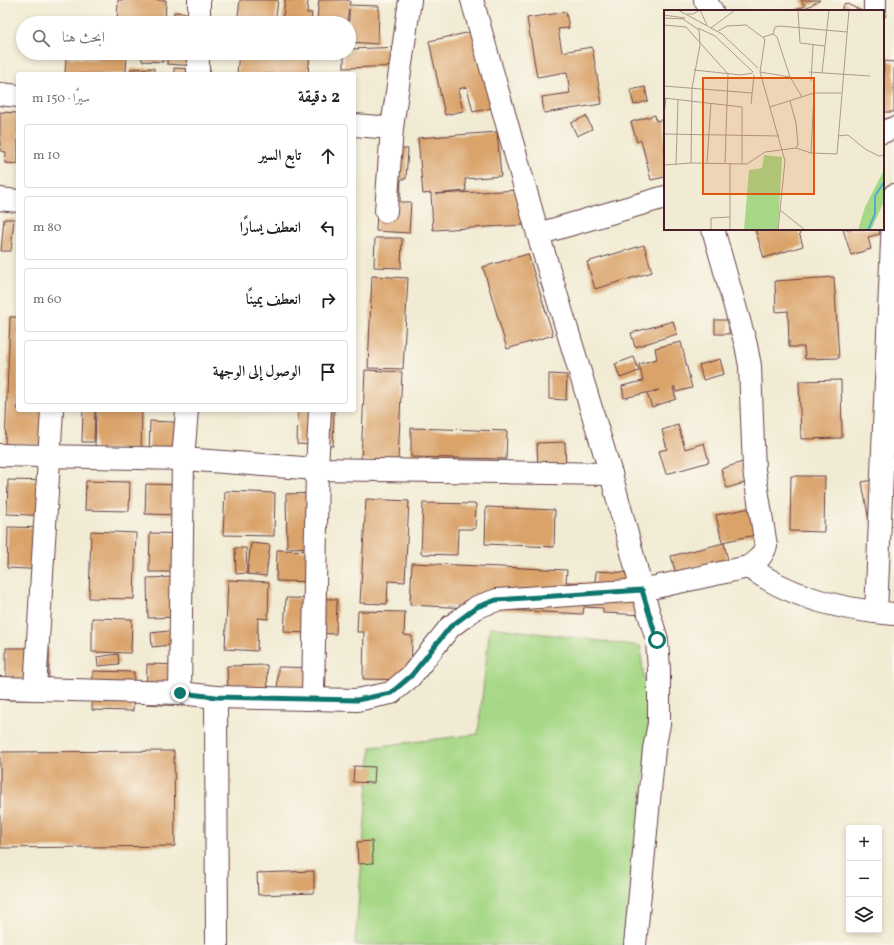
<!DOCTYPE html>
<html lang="ar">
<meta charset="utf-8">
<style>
body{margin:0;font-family:Vollkorn,Amiri,serif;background:#f6f6f6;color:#202124;direction:rtl}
.controls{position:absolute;right:12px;bottom:12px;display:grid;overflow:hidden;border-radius:4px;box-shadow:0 2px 6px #0003}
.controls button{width:36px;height:36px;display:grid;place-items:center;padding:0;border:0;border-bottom:1px solid #e0e0e0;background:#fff;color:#202124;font:20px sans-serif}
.stop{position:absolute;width:12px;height:12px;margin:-9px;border:3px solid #0f766e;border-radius:50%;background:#fff}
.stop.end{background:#0f766e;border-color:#fff;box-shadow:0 1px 4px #0008}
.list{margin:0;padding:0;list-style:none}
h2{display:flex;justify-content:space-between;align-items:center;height:52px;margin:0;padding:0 16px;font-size:17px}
h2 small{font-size:13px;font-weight:400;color:#757577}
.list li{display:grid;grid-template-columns:26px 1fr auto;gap:12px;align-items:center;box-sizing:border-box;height:64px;margin:0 8px 8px;padding:0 8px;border:1px solid #e0e0e0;border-radius:4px}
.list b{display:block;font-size:15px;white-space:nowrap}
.list em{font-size:13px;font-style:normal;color:#757577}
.icon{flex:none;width:22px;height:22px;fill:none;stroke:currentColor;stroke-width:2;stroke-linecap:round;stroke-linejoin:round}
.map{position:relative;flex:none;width:894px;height:945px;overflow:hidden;direction:ltr}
.search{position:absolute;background:#fff;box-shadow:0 2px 6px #0003;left:16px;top:16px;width:340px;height:44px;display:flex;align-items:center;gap:10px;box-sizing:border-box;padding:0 14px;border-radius:22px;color:#757577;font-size:15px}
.panel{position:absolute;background:#fff;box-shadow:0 2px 6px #0003;left:16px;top:72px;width:340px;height:340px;border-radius:4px;direction:rtl}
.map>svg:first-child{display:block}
</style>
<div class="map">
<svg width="894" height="945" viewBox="0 0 894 945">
<rect width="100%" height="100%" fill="#fbf7ec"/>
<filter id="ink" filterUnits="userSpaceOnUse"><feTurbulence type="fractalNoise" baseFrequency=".025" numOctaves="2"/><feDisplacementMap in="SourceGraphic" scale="8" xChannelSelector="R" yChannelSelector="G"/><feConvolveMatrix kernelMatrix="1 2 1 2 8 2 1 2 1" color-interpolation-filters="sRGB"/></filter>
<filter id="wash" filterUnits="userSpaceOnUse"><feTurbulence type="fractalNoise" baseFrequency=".012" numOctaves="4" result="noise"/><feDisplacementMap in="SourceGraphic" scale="16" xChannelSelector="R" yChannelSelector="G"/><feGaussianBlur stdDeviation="0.9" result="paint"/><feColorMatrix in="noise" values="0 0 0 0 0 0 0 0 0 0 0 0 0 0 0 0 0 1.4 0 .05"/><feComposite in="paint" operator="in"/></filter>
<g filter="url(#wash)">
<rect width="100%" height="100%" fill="#f1ebd3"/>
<polygon fill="#a7d887" stroke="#787c59" points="490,627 640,646 649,719 629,945 355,945 371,747 478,734"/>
<g id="blocks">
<g fill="#daa36a">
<polygon points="118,0 166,0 165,23 117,23"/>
<polygon points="240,0 278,0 275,23 237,23"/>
<polygon points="285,0 308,0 307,13 312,13 311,23 282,23"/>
<polygon points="319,0 346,0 350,1 349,5 379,6 378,44 349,42 349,9 347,22 317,18"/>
<polygon points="801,0 820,0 806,8 807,11 793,11 805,6"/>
<polygon points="845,3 862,11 843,11 841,10"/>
<polygon points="174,12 186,13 186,23 174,23"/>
<polygon points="566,12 569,28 558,29 562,52 592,47 602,104 544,113 542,97 570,93 567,72 537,77 527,18"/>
<polygon points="485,29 502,106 473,112 467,87 458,89 463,111 445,115 429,41"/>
<polygon points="401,47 402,66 344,68 344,53 349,53 349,49"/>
<polygon points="99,53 127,53 126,74 65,74 66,57 99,60"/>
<polygon points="142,53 163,53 163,62 142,61"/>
<polygon points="167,53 197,53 196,66 167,64"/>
<polygon points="239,53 310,53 308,74 237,74"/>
<polygon points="884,61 894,62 894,112 883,112"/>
<polygon points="154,68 154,74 131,74 130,69"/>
<polygon points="174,68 210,70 210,74 174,74"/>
<polygon points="645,87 648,101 634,105 630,90"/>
<polygon points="0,112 18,113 18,164 5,163 6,152 0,151"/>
<polygon points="655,115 656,121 665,119 665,177 651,180 641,140 637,142 631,122"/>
<polygon points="586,116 592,129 577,136 571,123"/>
<polygon points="497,132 501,176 465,179 466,191 435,194 522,190 524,225 433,230 431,193 423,194 418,138"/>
<polygon points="380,148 408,149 406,179 401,179 400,202 411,202 409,233 376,231"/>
<polygon points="4,219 14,219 11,251 1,251"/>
<polygon points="755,229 798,229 803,246 764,258"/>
<polygon points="843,229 879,229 880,234 868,237 871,249 851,255"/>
<polygon points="375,238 402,238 401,268 374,267"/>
<polygon points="644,245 652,272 595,289 587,262"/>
<polygon points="528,254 553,335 507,349 483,267"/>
<polygon points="372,276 408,278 403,369 368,368"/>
<polygon points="834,277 839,358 805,359 804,347 789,347 788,311 776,312 775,281"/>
<polygon points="10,317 18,317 18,410 55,410 54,446 5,444"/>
<rect x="715" y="320" width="14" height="14"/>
<polygon points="673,321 677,334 635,347 631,333"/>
<polygon points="681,342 692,388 676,392 675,387 673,387 676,399 652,407 647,394 659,390 624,398 622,386 643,381 639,364 657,359 655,348"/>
<polygon points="634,357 639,371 620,378 615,364"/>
<polygon points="720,359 724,374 703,380 699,365"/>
<polygon points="365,370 402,372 398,462 361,460"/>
<polygon points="549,374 567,375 566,400 549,399"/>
<polygon points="841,380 842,438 801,439 799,381"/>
<polygon points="83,410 95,410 94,442 82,442"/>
<polygon points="96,410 142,410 141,450 95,449"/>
<polygon points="298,410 334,410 333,446 297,444"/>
<polygon points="150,421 193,423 192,457 149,455"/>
<polygon points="678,425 685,449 704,443 709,462 666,474 659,451 667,449 662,430"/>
<polygon points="411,428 507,431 506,459 411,457"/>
<polygon points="565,442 566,473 538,473 537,443"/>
<polygon points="755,458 761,478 727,488 721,469"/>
<polygon points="791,476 825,476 824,532 790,531"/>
<polygon points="878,479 870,527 862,482"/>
<polygon points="8,480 53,481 52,516 7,514"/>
<polygon points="86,481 130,482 129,511 85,510"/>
<polygon points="146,484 186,485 185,515 145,514"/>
<polygon points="225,491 275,493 274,536 223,535"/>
<polygon points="321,493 319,547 287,548 286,494"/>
<polygon points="366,499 409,501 405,582 388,581 387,604 360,603"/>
<polygon points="423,503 476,504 475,529 458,529 457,555 421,554"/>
<polygon points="760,506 765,533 722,542 716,515"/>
<polygon points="486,507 555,510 554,547 485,544"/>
<polygon points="8,527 51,528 49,570 7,568"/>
<polygon points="91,531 136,533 134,599 89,598"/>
<polygon points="150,533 191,534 190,572 149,572"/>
<polygon points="251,543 270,545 266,576 247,574"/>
<polygon points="724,543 731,573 678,581 671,556"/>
<polygon points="235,548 246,548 247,573 236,574"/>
<polygon points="277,550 320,551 320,582 276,581"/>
<polygon points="412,563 567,570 566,582 595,583 596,571 648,574 646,615 603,613 603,608 584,607 583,614 410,605"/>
<polygon points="177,577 179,617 148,618 147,578"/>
<polygon points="228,580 269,582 268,619 258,618 257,651 225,649"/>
<polygon points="286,598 337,599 336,634 284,632"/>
<polygon points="358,611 405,612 404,635 412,636 411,680 363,679 364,632 357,632"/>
<polygon points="92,618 132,619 131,653 92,652"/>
<polygon points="177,630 179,644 152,647 151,633"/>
<rect x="6" y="648" width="43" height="52"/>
<polygon points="118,654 119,664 98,666 97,657"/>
<polygon points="147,664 185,665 184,706 146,704"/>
<polygon points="267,665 268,693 228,694 227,666"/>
<polygon points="278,667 326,668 325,706 277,705"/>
<polygon points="93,671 134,672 133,711 92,710"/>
<polygon points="174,751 175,846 0,848 0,752"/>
<polygon points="354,766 375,767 374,783 353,782"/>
<polygon points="372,841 373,863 358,864 357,842"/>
<polygon points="314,871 314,893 258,895 257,873"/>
</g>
</g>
</g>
<g filter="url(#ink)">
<use href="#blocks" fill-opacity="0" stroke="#633e44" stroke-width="1"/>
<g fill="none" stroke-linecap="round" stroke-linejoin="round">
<g stroke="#633e44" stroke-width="24">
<g id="minor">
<polyline points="472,0 538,234 611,474 642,590 657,640 659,670 659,724 654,749 635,945"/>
<polyline points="705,0 712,11"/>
<polyline points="875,11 875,0"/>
<polyline points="199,23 199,0"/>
<polyline points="198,74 198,53"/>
<polyline points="0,94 18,96"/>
<polyline points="354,125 392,128"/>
<polyline points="883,132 894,128"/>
<polyline points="0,199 18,201"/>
<polyline points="386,211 392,128 410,0"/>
<polyline points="538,234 665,197"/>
<polyline points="0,455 183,459 317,469 611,474"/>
<path d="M748,567C760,574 771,582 783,587C816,603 857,611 894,614"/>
<polyline points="876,612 894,195"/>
<path d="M0,688L180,693L216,697L357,700L391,693L411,676L450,627L477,607L497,600L642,590L748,567C758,560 762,557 766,546L754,470L750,366L746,345L713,229"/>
<polyline points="35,689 52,410"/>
<polyline points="180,693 183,459 187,410"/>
<polyline points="216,697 217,945"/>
<polyline points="313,699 317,469 320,410"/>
</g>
</g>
<use href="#minor" stroke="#fff" stroke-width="22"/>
</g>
</g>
<g fill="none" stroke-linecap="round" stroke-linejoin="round" filter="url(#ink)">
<polyline stroke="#0f766e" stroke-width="5" points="180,693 216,697 357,700 391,693 411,676 450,627 477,607 496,600 642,590 657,640"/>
</g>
<g transform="translate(664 10)">
<rect width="220" height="220" fill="#f1ebd3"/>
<path d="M100,145L118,147L114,220H80L85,160L98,158ZM220,160V192L217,198L207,220H194L201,197Z" fill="#a7d887"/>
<path fill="none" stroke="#4dadcc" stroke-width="2" d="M204,220L211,204V186L220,172"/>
<path fill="none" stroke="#ae9990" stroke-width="1" d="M14,0L58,24L94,58M36,0L43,15M134,0L136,33L161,36M23,4H29L36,0M0,5L21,8M0,8L20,9M19,9L35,20L36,35L28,78L27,153M0,15L22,17L64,64L61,153M34,18L51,26L89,62M47,18L71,0M54,21L63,16L82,15L101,29L96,62L121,151L114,220M109,24L111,17L116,16L183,22M99,27L109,24L113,27L126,67L138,87M30,60L77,65L89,63M96,62L126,67M145,62L206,66M158,63L165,0M147,71L149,35M0,76L88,83M0,88L78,97V154M87,94L90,65M106,97L150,83H177M0,105L2,88M0,124L115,126M174,126L184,125L201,139L215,146L220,145M132,138L147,143L173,144L185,0M147,143L150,83M43,153L47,93M66,154V220M0,155L27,153L83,154L101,142L132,138L134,135L132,113L126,91M12,155L14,90M116,200L141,220M47,220V208L66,207"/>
<path fill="#e0560e" fill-opacity="0.15" stroke="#e0560e" stroke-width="2" d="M39,68H150V184H39Z"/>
<rect width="220" height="220" fill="none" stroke="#4a1f2b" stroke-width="2"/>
</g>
</svg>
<div class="controls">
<button>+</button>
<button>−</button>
<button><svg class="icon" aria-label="layers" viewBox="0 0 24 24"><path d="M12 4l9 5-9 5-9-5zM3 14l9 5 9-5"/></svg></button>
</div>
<div class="stop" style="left:657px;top:640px"></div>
<div class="stop end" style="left:180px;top:693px"></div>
<div class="search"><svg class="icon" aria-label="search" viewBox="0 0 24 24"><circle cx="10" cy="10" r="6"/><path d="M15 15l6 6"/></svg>ابحث هنا</div>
<section class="panel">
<h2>2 دقيقة<small>سيرًا · 150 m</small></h2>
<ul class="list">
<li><svg class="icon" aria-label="ahead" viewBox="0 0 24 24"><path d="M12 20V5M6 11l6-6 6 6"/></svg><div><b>تابع السير</b></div><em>10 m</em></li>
<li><svg class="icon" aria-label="left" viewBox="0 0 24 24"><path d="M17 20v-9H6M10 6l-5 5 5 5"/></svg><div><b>انعطف يسارًا</b></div><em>80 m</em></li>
<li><svg class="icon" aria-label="right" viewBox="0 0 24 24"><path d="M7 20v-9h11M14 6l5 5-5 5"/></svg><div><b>انعطف يمينًا</b></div><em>60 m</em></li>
<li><svg class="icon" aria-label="arrive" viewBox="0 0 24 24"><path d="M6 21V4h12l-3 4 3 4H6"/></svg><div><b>الوصول إلى الوجهة</b></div></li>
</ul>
</section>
</div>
